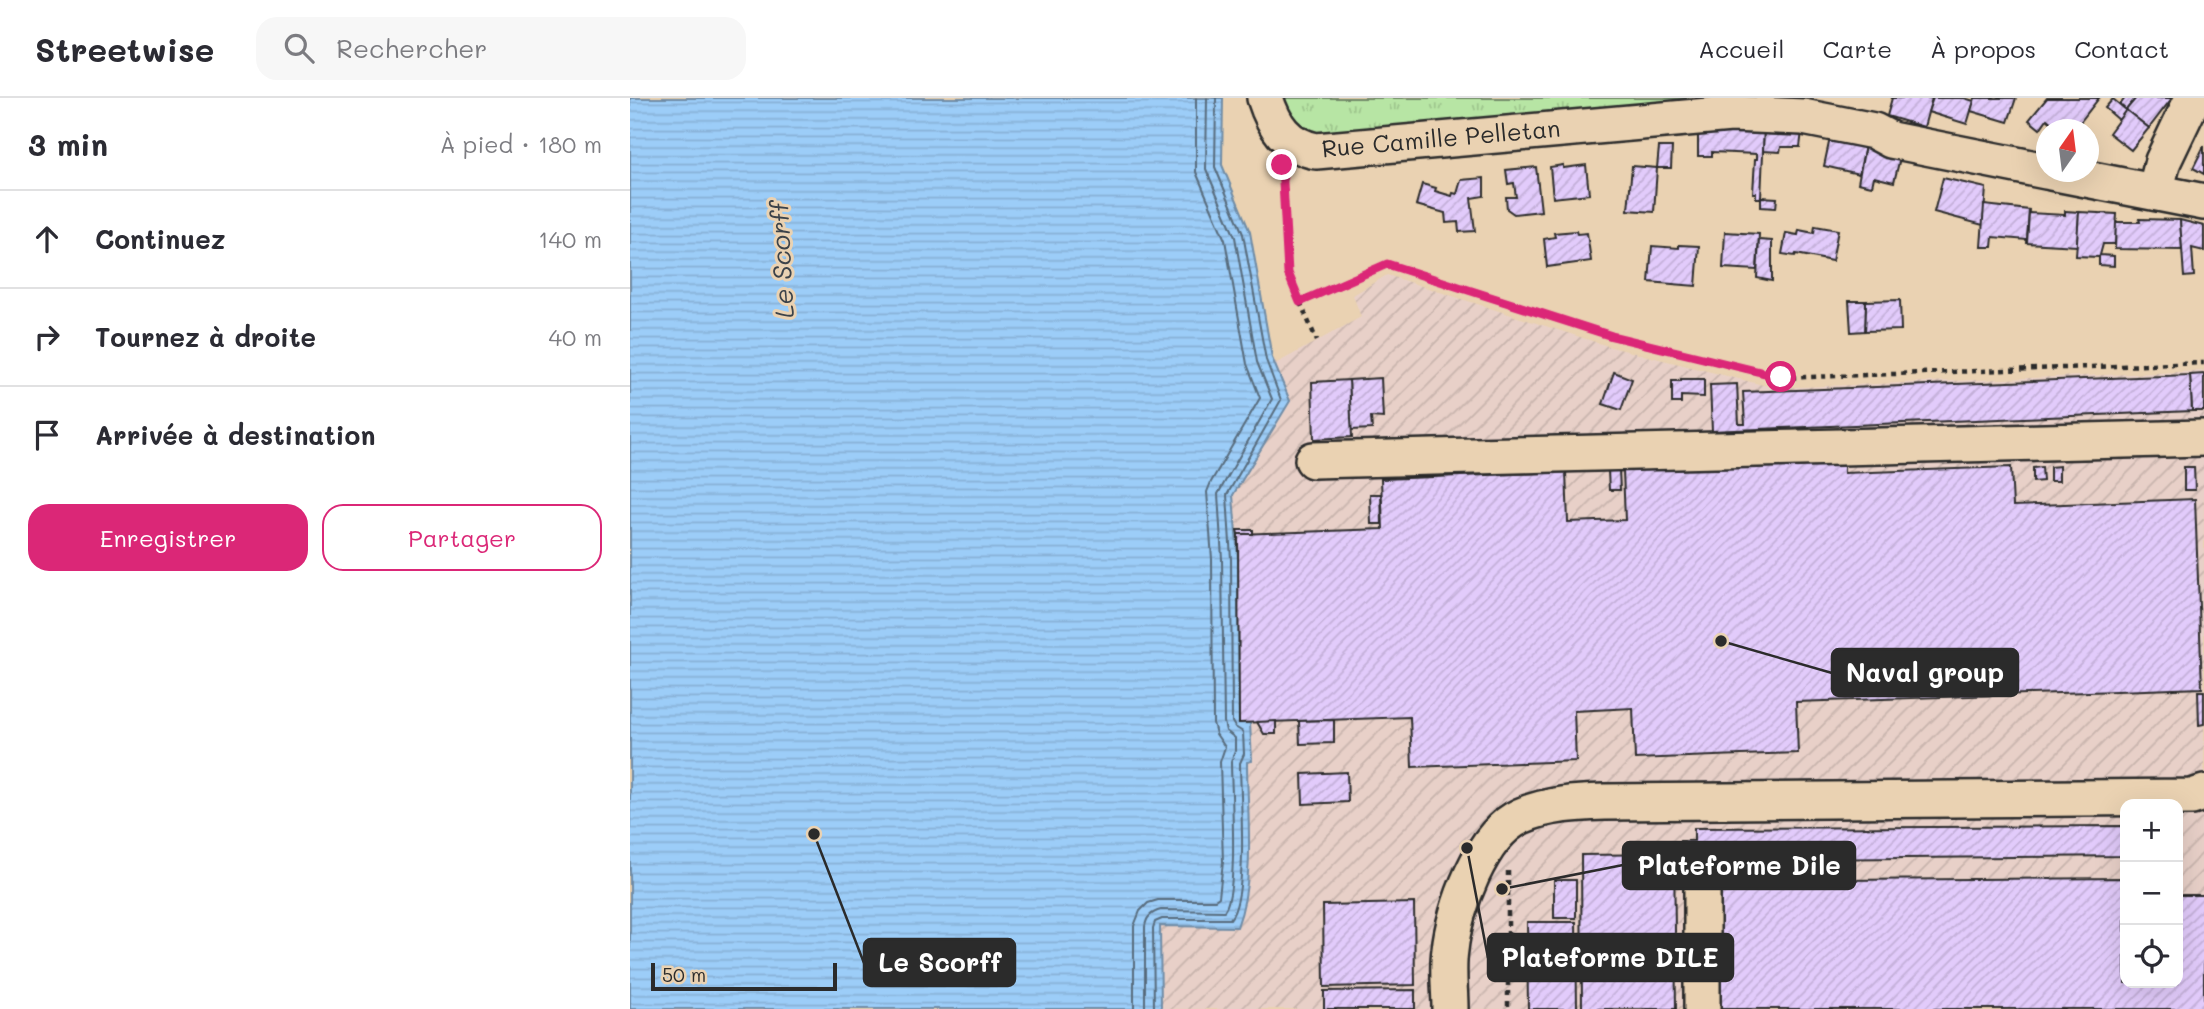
<!DOCTYPE html>
<html lang="fr">
<meta charset="utf-8">
<style>
body{margin:0;font-family:Mali,sans-serif;background:#f7f7f7;color:#2b2b33}
.controls{position:absolute;right:21px;bottom:21px;display:grid;overflow:hidden;border-radius:14px;box-shadow:0 7px 28px #0002}
.controls button{width:63px;height:63px;display:grid;place-items:center;padding:0;border:0;border-bottom:2px solid #e1e1e2;background:#fff;color:#2b2b33;font:35px sans-serif}
.compass{position:absolute;left:1406px;top:21px;width:63px;height:63px;border-radius:50%;background:#fff;box-shadow:0 7px 28px #0002;rotate:14deg}
.scale{position:absolute;left:21px;bottom:18px;width:186px;box-sizing:border-box;padding-left:7px;border:4px solid #2b2b2b;border-top:0;font-size:19px;line-height:24px;white-space:nowrap;color:#2b2b2b;-webkit-text-stroke:5px #ead2b2;paint-order:stroke}
.stop{position:absolute;width:21px;height:21px;margin:-16px;border:5px solid #db2777;border-radius:50%;background:#fff}
.stop.end{background:#db2777;border-color:#fff;box-shadow:0 2px 7px #0008}
.list{margin:0;padding:0;list-style:none}
h2{display:flex;justify-content:space-between;align-items:center;height:91px;margin:0;padding:0 28px;font-size:30px}
h2 small{font-size:23px;font-weight:400;color:#7c7c81}
.list li{display:grid;grid-template-columns:46px 1fr auto;gap:21px;align-items:center;box-sizing:border-box;height:98px;padding:0 28px;border-top:2px solid #e1e1e2}
.list b{display:block;font-size:26px;white-space:nowrap}
.list em{font-size:23px;font-style:normal;color:#7c7c81}
.actions{display:flex;gap:14px;padding:21px 28px}
.actions a{flex:1;padding:16px 0;border:2px solid #db2777;border-radius:21px;text-align:center;font-size:24px;color:#db2777}
.actions .main{background:#db2777;color:#fff}
.icon{flex:none;width:38px;height:38px;fill:none;stroke:currentColor;stroke-width:2;stroke-linecap:round;stroke-linejoin:round}
.map{position:relative;flex:none;width:1574px;height:911px;overflow:hidden}
header{display:flex;align-items:center;gap:42px;box-sizing:border-box;height:98px;padding:0 35px;background:#fff;border-bottom:2px solid #e1e1e2}
header strong{font-size:33px}
nav{display:flex;gap:38px;margin-inline-start:auto;font-size:24px}
.search{width:490px;height:63px;background:#f7f7f7;display:flex;align-items:center;gap:18px;box-sizing:border-box;padding:0 24px;border-radius:21px;color:#7c7c81;font-size:26px}
main{display:flex}
aside{flex:1;background:#fff}
.map>svg:first-child{display:block}
</style>
<header>
<strong>Streetwise</strong>
<div class="search"><svg class="icon" aria-label="search" viewBox="0 0 24 24"><circle cx="10" cy="10" r="6"/><path d="M15 15l6 6"/></svg>Rechercher</div>
<nav><a>Accueil</a><a>Carte</a><a>À propos</a><a>Contact</a></nav>
</header>
<main>
<aside>
<h2>3 min<small>À pied · 180 m</small></h2>
<ul class="list">
<li><svg class="icon" aria-label="ahead" viewBox="0 0 24 24"><path d="M12 20V5M6 11l6-6 6 6"/></svg><div><b>Continuez</b></div><em>140 m</em></li>
<li><svg class="icon" aria-label="right" viewBox="0 0 24 24"><path d="M7 20v-9h11M14 6l5 5-5 5"/></svg><div><b>Tournez à droite</b></div><em>40 m</em></li>
<li><svg class="icon" aria-label="arrive" viewBox="0 0 24 24"><path d="M6 21V4h12l-3 4 3 4H6"/></svg><div><b>Arrivée à destination</b></div></li>
</ul>
<div class="actions"><a class="main">Enregistrer</a><a>Partager</a></div>
</aside>
<div class="map">
<svg width="1574" height="911" viewBox="0 0 1574 911">
<defs>
<pattern id="industrial-furrows" width="10" height="10" patternUnits="userSpaceOnUse" patternTransform="scale(1.75)"><rect width="10" height="10" fill="#e8d0c8"/><path d="M-1 1l2-2M0 10L10 0M9 11l2-2" fill="none" stroke="#c7b3ac"/></pattern>
<pattern id="grass-tufts" width="24" height="20" patternUnits="userSpaceOnUse" patternTransform="scale(1.75)"><rect width="24" height="20" fill="#b7e5a4"/><path d="M3 7l-1-3M5 7V3M7 7l1-3M15 17l-1-3M17 17v-4M19 17l1-3" fill="none" stroke="#9ec58d"/></pattern>
<pattern id="water-rules" width="6" height="5" patternUnits="userSpaceOnUse" patternTransform="scale(1.75)"><rect width="6" height="5" fill="#9ccdf8"/><path d="M0 2.5h6" fill="none" stroke="#87b0d5"/></pattern>
<pattern id="building-hatch" width="6" height="6" patternUnits="userSpaceOnUse" patternTransform="scale(1.75)"><rect width="6" height="6" fill="#e2cbfb"/><path d="M-1 1l2-2M0 6l6-6M5 7l2-2" fill="none" stroke="#c2aed7"/></pattern>
</defs>
<rect width="100%" height="100%" fill="#ead2b2"/>
<filter id="ink" filterUnits="userSpaceOnUse"><feTurbulence type="fractalNoise" baseFrequency=".0143" numOctaves="2"/><feDisplacementMap in="SourceGraphic" scale="14" xChannelSelector="R" yChannelSelector="G"/><feConvolveMatrix kernelMatrix="1 2 1 2 8 2 1 2 1" color-interpolation-filters="sRGB"/></filter>
<g filter="url(#ink)">
<path fill="url(#industrial-furrows)" fill-rule="evenodd" d="M757,177L981,249L1145,290L1574,273V911H531L530,828L606,829L619,765L617,663H621L620,625H609L607,432L603,397L660,303L642,260L647,265L731,219L723,197ZM1495,706H1548V885H1495Z"/>
<polygon fill="url(#grass-tufts)" stroke="#718868" stroke-width="2" points="647,0 1107,0 693,41 673,35"/>
<path fill="url(#water-rules)" stroke="#6f8ca6" stroke-width="2" d="M0,0H593L592,67L620,134L642,260L660,303L603,397L608,461L609,625H620L622,663L617,664C617,716 626,779 607,829L530,828L531,911H0Z"/>
<g fill="none" stroke-linecap="round" stroke-linejoin="round">
<g stroke="#586c7d" stroke-width="2">
<polyline points="504,911 504,828 510,813 518,805 528,802 585,802 589,799 593,764 590,664 595,649 586,636 583,625 582,461 577,394 581,384 630,300 617,266 595,142 566,74 566,0"/>
<path d="M515,911V829C516,819 522,814 531,812L594,813C609,794 601,693 601,664L605,653V640L596,633L594,624L592,461L588,396L642,301L627,264L605,139L576,71L577,0"/>
<path d="M524,911L523,830L525,824L532,821H600C619,798 610,698 610,665L614,656L613,634L605,629L602,624L601,461L597,397L651,302L636,262L613,136L585,69L586,0"/>
</g>
</g>
<g fill="url(#building-hatch)" stroke="#2b2b2b" stroke-width="2">
<polygon points="1262,0 1302,0 1294,29 1257,18"/>
<polygon points="1303,0 1334,0 1344,3 1337,26 1298,14"/>
<polygon points="1345,0 1386,0 1378,24 1341,13"/>
<polygon points="1417,0 1469,0 1444,32 1430,32 1417,21 1410,31 1399,22"/>
<polygon points="1495,0 1506,0 1496,12 1490,7"/>
<polygon points="1506,0 1542,0 1519,30 1496,12"/>
<polygon points="1483,1 1496,12 1489,22 1475,10"/>
<polygon points="1496,12 1519,30 1501,52 1479,35"/>
<polygon points="1068,31 1134,33 1131,100 1126,100 1126,95 1123,95 1125,61 1127,61 1127,56 1082,54 1082,58 1068,58"/>
<polygon points="1134,33 1172,33 1170,49 1151,49 1150,54 1133,53"/>
<polygon points="1200,40 1235,48 1229,76 1194,68"/>
<polygon points="1235,48 1271,56 1264,84 1244,79 1242,88 1228,85"/>
<polygon points="1574,48 1574,76 1563,70"/>
<polygon points="1029,49 1042,49 1041,70 1027,70"/>
<polygon points="933,67 933,70 956,67 959,96 923,100 920,69"/>
<polygon points="1002,68 1027,70 1024,114 998,112"/>
<polygon points="906,69 911,113 884,116 877,111 876,99 886,99 884,85 878,86 876,72"/>
<polygon points="854,80 854,98 841,100 845,133 829,134 828,124 816,125 815,115 786,107 792,86 806,90 805,93 822,98 823,95 827,96 831,82"/>
<polygon points="1313,80 1356,90 1353,127 1304,114"/>
<polygon points="1131,99 1147,100 1146,110 1131,109"/>
<polygon points="1354,107 1399,112 1397,142 1363,139 1362,149 1351,149"/>
<polygon points="1435,113 1449,114 1447,148 1397,145 1399,115 1435,117"/>
<polygon points="1449,114 1487,116 1485,146 1473,146 1470,157 1484,158 1484,168 1469,167 1469,159 1446,158"/>
<polygon points="1509,121 1550,122 1552,152 1485,151 1486,124 1510,124"/>
<polygon points="1550,122 1574,128 1574,153 1562,150 1564,178 1554,179"/>
<polygon points="1185,128 1208,132 1202,163 1166,156 1165,158 1152,156 1156,135 1168,137 1169,132 1184,135"/>
<polygon points="946,133 947,136 957,135 961,163 917,169 914,141 925,139 924,135"/>
<polygon points="1095,134 1129,136 1127,172 1093,170"/>
<polygon points="1129,142 1142,143 1142,183 1127,180"/>
<polygon points="1049,147 1069,148 1066,188 1019,184 1022,148 1049,150"/>
<polygon points="1270,202 1271,232 1235,233 1236,203"/>
<polygon points="1219,203 1236,203 1235,233 1221,234"/>
<polygon points="984,274 1002,281 991,312 973,306"/>
<polygon points="1574,276 1574,313 1562,313 1560,277"/>
<polygon points="1560,277 1562,313 1082,333 1080,287 1107,286 1109,326 1115,326 1113,294"/>
<polygon points="751,280 753,320 741,319 742,331 721,332 719,282"/>
<polygon points="1051,281 1074,281 1074,299 1051,298 1051,305 1042,305 1042,283 1051,283"/>
<polygon points="719,282 722,339 684,341 682,284"/>
<polygon points="1214,364 1214,375 1381,369 1383,408 1565,401 1572,590 1166,604 1168,655 1005,661 1003,610 944,613 946,663 782,669 780,619 609,625 608,436 753,431 751,381 936,374 938,424 995,422 993,372"/>
<polygon points="1429,368 1429,383 1420,383 1420,369"/>
<polygon points="1412,369 1413,383 1403,384 1403,370"/>
<polygon points="1554,369 1564,369 1565,392 1554,392"/>
<polygon points="989,372 990,392 979,392 978,373"/>
<polygon points="740,396 751,396 752,426 741,426"/>
<polygon points="607,432 623,432 623,436 608,436"/>
<polygon points="1568,593 1574,593 1574,626 1569,627"/>
<polygon points="704,622 704,645 670,646 669,623"/>
<polygon points="646,623 646,636 634,636 627,624"/>
<polygon points="717,674 718,704 673,706 672,676"/>
<polygon points="1495,728 1495,758 1050,762 1050,743 1064,743 1064,730"/>
<polygon points="1044,756 1046,911 952,911 951,757"/>
<polygon points="1495,780 1495,885 1548,885 1548,797 1574,797 1574,911 1087,911 1086,783"/>
<rect x="924" y="782" width="22" height="38"/>
<polygon points="784,805 785,887 694,889 693,807"/>
<polygon points="897,824 946,824 947,911 898,911"/>
<polygon points="785,892 785,911 694,911 694,893"/>
</g>
<g fill="none" stroke-linecap="round" stroke-linejoin="round">
<g stroke="#2b2b2b" stroke-width="40">
<g id="minor">
<path d="M635,0C644,28 656,47 686,53L1101,16L1173,19L1244,33L1261,42L1416,73"/>
<polyline points="1421,74 1574,104"/>
<polyline points="1525,94 1533,63 1563,0"/>
<polyline points="683,362 1574,340"/>
<polyline points="1072,776 1072,911"/>
<path d="M820,911C820,892 817,871 820,852C824,811 851,736 891,718C918,706 946,705 975,704L1562,699L1574,695"/>
</g>
</g>
<g stroke="#2b2b2b" stroke-width="4.5" stroke-dasharray="5 5" stroke-linecap="butt">
<polyline points="653,72 658,175 670,204 757,166 982,238 1151,280 1574,265"/>
<polyline points="670,204 687,243"/>
<polyline points="878,773 878,911"/>
</g>
<use href="#minor" stroke="#ead2b2" stroke-width="35"/>
</g>
</g>
<g fill="none" stroke-linecap="round" stroke-linejoin="round" filter="url(#ink)">
<polyline stroke="#db2777" stroke-width="9" points="652,67 658,175 670,204 757,166 982,238 1151,279"/>
</g>
<g text-anchor="middle" stroke-width="6" stroke-linejoin="round" paint-order="stroke">
<g font-size="24" fill="#2b2b2b" stroke="#ead2b2">
<text transform="translate(811 41) rotate(-5)" y="8">Rue Camille Pelletan</text>
</g>
<g font-size="26" font-style="italic" fill="#3c434a" stroke="#ead2b2">
<text transform="translate(152 162) rotate(-93)" y="9">Le Scorff</text>
</g>
</g>
<path fill="none" stroke="#2b2b2b" stroke-width="2.5" d="M1091 543L1202 575M872 791L993 767M837 750L858 860M184 736L234 865"/>
<g fill="#2b2b2b" stroke="#ead2b2" stroke-width="2.5">
<circle cx="1091" cy="543" r="7"/>
<circle cx="872" cy="791" r="7"/>
<circle cx="837" cy="750" r="7"/>
<circle cx="184" cy="736" r="7"/>
</g>
<g fill="#2b2b2b" stroke="#2b2b2b" stroke-width="2.5">
<rect x="1202" y="551" width="186" height="47" rx="7"/>
<rect x="993" y="744" width="232" height="47" rx="7"/>
<rect x="858" y="836" width="245" height="47" rx="7"/>
<rect x="234" y="841" width="151" height="47" rx="7"/>
</g>
<g font-size="26" text-anchor="middle" font-weight="bold" fill="#fff">
<text x="1295" y="584">Naval group</text>
<text x="1109" y="777">Plateforme Dile</text>
<text x="980" y="869">Plateforme DILE</text>
<text x="310" y="874">Le Scorff</text>
</g>
</svg>
<div class="controls">
<button>+</button>
<button>−</button>
<button><svg class="icon" aria-label="locate" viewBox="0 0 24 24"><circle cx="12" cy="12" r="6"/><path d="M12 2v4M12 18v4M2 12h4M18 12h4"/></svg></button>
</div>
<svg class="compass" viewBox="-18 -18 36 36"><path d="M0-13l5 13h-10z" fill="#e53935"/><path d="M0 13l5-13h-10z" fill="#7c7c81"/></svg>
<div class="scale">50 m</div>
<div class="stop" style="left:1151px;top:279px"></div>
<div class="stop end" style="left:652px;top:67px"></div>
</div>
</main>
